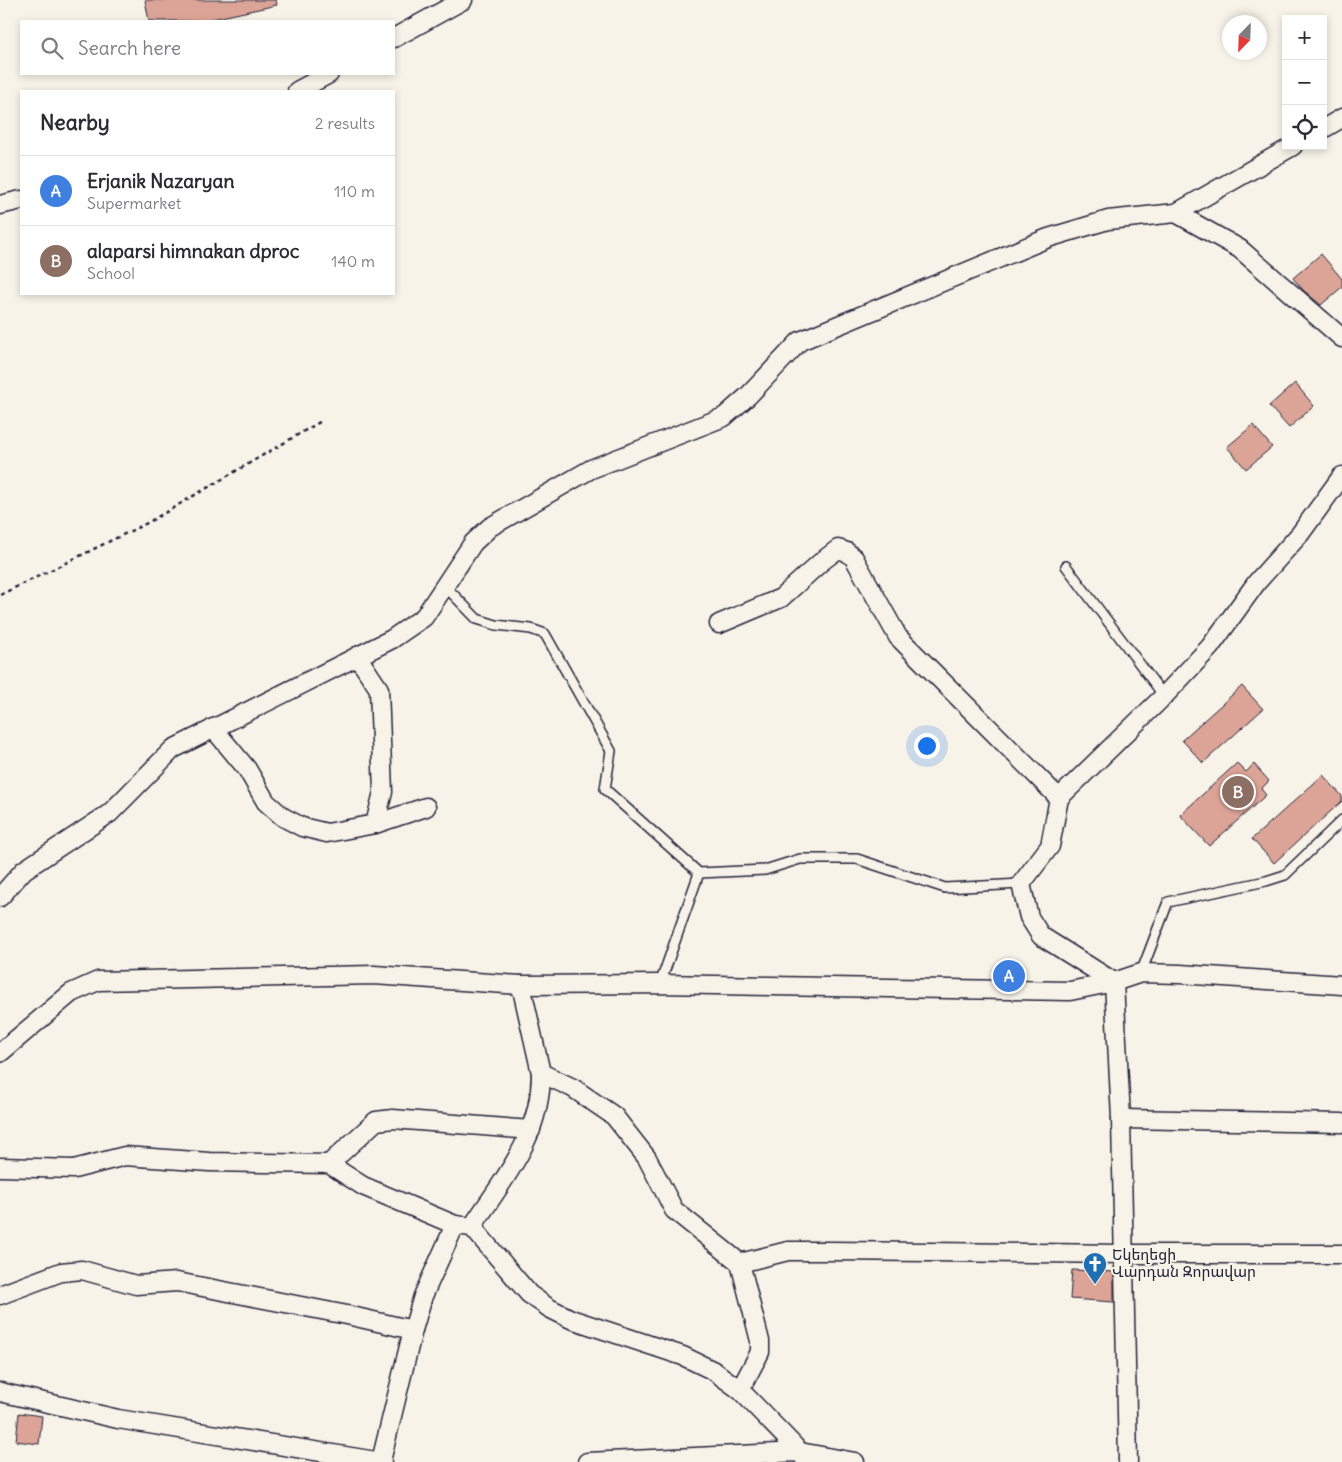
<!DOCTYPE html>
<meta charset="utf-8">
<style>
body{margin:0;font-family:Delius,"Noto Sans Armenian",sans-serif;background:#f2f2f3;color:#2b2b33}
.controls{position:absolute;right:15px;top:15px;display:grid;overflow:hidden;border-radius:0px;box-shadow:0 2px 8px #0003}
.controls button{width:45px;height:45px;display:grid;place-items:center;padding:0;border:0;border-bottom:1px solid #e1e1e2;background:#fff;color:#2b2b33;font:25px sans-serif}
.compass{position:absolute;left:1222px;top:15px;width:45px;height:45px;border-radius:50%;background:#fff;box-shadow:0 2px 8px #0003;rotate:203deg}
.you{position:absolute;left:926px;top:745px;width:18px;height:18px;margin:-12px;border:4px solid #fff;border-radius:50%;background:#1a73e8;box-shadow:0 0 0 8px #1a73e833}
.badge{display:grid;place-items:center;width:32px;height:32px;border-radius:50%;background:#1f6fb2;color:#fff;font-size:16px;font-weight:700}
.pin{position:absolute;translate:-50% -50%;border:2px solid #fff;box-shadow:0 1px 5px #0006}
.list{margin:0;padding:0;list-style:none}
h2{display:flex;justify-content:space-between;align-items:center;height:65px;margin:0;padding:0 20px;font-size:21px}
h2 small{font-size:16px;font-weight:400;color:#7c7c81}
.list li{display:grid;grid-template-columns:32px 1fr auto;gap:15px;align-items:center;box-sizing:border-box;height:70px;padding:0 20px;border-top:1px solid #e1e1e2}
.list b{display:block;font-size:19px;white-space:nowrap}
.list p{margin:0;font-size:16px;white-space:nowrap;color:#7c7c81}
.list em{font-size:16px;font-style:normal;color:#7c7c81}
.icon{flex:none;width:28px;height:28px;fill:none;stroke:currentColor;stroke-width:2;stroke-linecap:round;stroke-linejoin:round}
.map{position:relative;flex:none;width:1342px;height:1462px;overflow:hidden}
.search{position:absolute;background:#fff;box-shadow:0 2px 8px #0003;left:20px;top:20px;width:375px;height:55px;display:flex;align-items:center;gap:12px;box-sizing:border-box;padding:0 18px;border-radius:0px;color:#7c7c81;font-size:19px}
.panel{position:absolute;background:#fff;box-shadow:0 2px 8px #0003;left:20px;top:90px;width:375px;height:205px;border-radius:0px}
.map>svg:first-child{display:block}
</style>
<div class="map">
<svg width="1342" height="1462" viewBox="0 0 1342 1462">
<rect width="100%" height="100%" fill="#f7f3e8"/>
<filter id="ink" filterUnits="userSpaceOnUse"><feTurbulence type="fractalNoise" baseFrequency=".02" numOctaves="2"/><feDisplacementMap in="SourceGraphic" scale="10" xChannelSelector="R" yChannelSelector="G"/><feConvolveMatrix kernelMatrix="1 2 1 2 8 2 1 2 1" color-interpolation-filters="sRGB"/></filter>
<g filter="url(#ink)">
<g fill="#dca496" stroke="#22223b">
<polygon points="145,0 276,0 277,5 203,21 149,21"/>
<polygon points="1321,254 1342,279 1342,287 1321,305 1303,290 1293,278"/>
<polygon points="1295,383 1314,406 1289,428 1269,406"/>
<polygon points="1253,425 1272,447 1246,469 1227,447"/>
<polygon points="1242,686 1263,709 1203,763 1182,740"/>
<polygon points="1237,763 1246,772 1254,764 1269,781 1261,789 1266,795 1209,846 1180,815"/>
<polygon points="1323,775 1342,796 1342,801 1274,863 1252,839"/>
<polygon points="1072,1270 1114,1272 1114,1302 1070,1299"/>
<polygon points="19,1413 42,1416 39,1444 16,1441"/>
</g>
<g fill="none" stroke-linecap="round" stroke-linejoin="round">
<g stroke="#22223b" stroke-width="12">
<g id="lane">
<polyline points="1066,566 1164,696"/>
<polyline points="445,586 477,619 496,625 531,629 545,634 611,751 605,789 699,873 765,870 800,859 857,859 945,888 1021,884"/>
<polyline points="1141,973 1168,902 1266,881 1285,875 1342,820"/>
<polyline points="660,984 699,873"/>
</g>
</g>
<g stroke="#22223b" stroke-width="21">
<g id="street">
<polyline points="394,38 463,0"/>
<polyline points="297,91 329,74"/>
<polyline points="1323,129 1342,118"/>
<polyline points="0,205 21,200"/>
<polyline points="1176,213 1240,249 1342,338"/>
<polyline points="719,624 781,598 821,562 838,549 847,552 854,558 898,637 1059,798"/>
<polyline points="357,656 379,689 383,792 375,824"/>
<polyline points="213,728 247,769 266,802 283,817 302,827 327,833 375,824 426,807"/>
<polyline points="0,897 24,870 110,813 173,749 392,639 424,617 473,543 490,527 591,469 724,417 748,396 800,341 1048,238 1108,220 1176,213 1293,146"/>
<polyline points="521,985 541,1073 573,1088 614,1116 647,1158 674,1210 740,1263 760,1341 760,1352 740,1390"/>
<polyline points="0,1053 71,993 98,981 374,975 521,985 660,984 1070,991 1114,982 1141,973 1180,974 1342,985"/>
<polyline points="1121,1119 1342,1123"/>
<polyline points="329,1164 376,1121 393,1119 531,1130"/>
<polyline points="0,1167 74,1169 125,1156 209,1162 329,1164 363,1186 455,1225 472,1227 529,1294 549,1308 571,1319 683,1356 714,1371 740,1390 800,1452 807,1462"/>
<path d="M472,1227C505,1177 541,1136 541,1073"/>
<polyline points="740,1263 788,1251 831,1251 1125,1254 1342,1254"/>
<polyline points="0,1295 61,1272 82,1270 136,1285 177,1282 347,1315 413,1330"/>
<polyline points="0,1392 118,1419 382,1462"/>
<polyline points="381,1461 413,1330 423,1296 455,1225"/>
<polyline points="587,1462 800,1452 855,1462"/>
<polyline points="1128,1462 1121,1119 1114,982 1041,936 1029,917 1021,884 1050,846 1059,798 1164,696 1210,647 1257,582 1300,534 1342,476"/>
</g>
</g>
<polyline stroke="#22223b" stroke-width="2.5" stroke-dasharray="4 4" stroke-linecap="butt" points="0,595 149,522 323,420"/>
<use href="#lane" stroke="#f7f3e8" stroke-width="9"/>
<use href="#street" stroke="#f7f3e8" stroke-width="18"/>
</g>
</g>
<defs>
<g id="church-pin" transform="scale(1.25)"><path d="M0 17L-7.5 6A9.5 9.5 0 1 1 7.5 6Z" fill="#1f6fb2" stroke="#f7f3e8"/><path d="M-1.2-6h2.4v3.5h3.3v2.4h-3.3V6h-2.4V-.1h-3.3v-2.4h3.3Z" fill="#fff"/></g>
</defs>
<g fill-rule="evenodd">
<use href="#church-pin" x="1095" y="1264"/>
</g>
<g text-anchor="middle" stroke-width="4" stroke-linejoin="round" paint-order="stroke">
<g font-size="15" fill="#22223b" stroke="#f7f3e8" text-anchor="start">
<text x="1112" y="1260">Եկեղեցի<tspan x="1112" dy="17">Վարդան Զորավար</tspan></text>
</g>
</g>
</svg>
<div class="controls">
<button>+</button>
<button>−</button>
<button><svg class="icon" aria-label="locate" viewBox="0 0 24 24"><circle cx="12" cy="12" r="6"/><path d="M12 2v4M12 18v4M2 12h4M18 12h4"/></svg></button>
</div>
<svg class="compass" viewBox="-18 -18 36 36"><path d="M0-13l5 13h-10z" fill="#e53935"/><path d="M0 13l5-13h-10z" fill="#7c7c81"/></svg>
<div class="you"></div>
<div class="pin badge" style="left:1009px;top:976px;background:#3f7fe0">A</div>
<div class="pin badge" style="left:1238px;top:792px;background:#8d6e63">B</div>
<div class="search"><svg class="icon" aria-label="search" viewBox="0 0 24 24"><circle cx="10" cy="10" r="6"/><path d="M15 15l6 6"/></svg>Search here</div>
<section class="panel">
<h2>Nearby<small>2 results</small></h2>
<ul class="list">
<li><span class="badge" style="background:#3f7fe0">A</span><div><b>Erjanik Nazaryan</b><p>Supermarket</p></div><em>110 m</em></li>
<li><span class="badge" style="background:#8d6e63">B</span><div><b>alaparsi himnakan dproc</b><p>School</p></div><em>140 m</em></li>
</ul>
</section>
</div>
